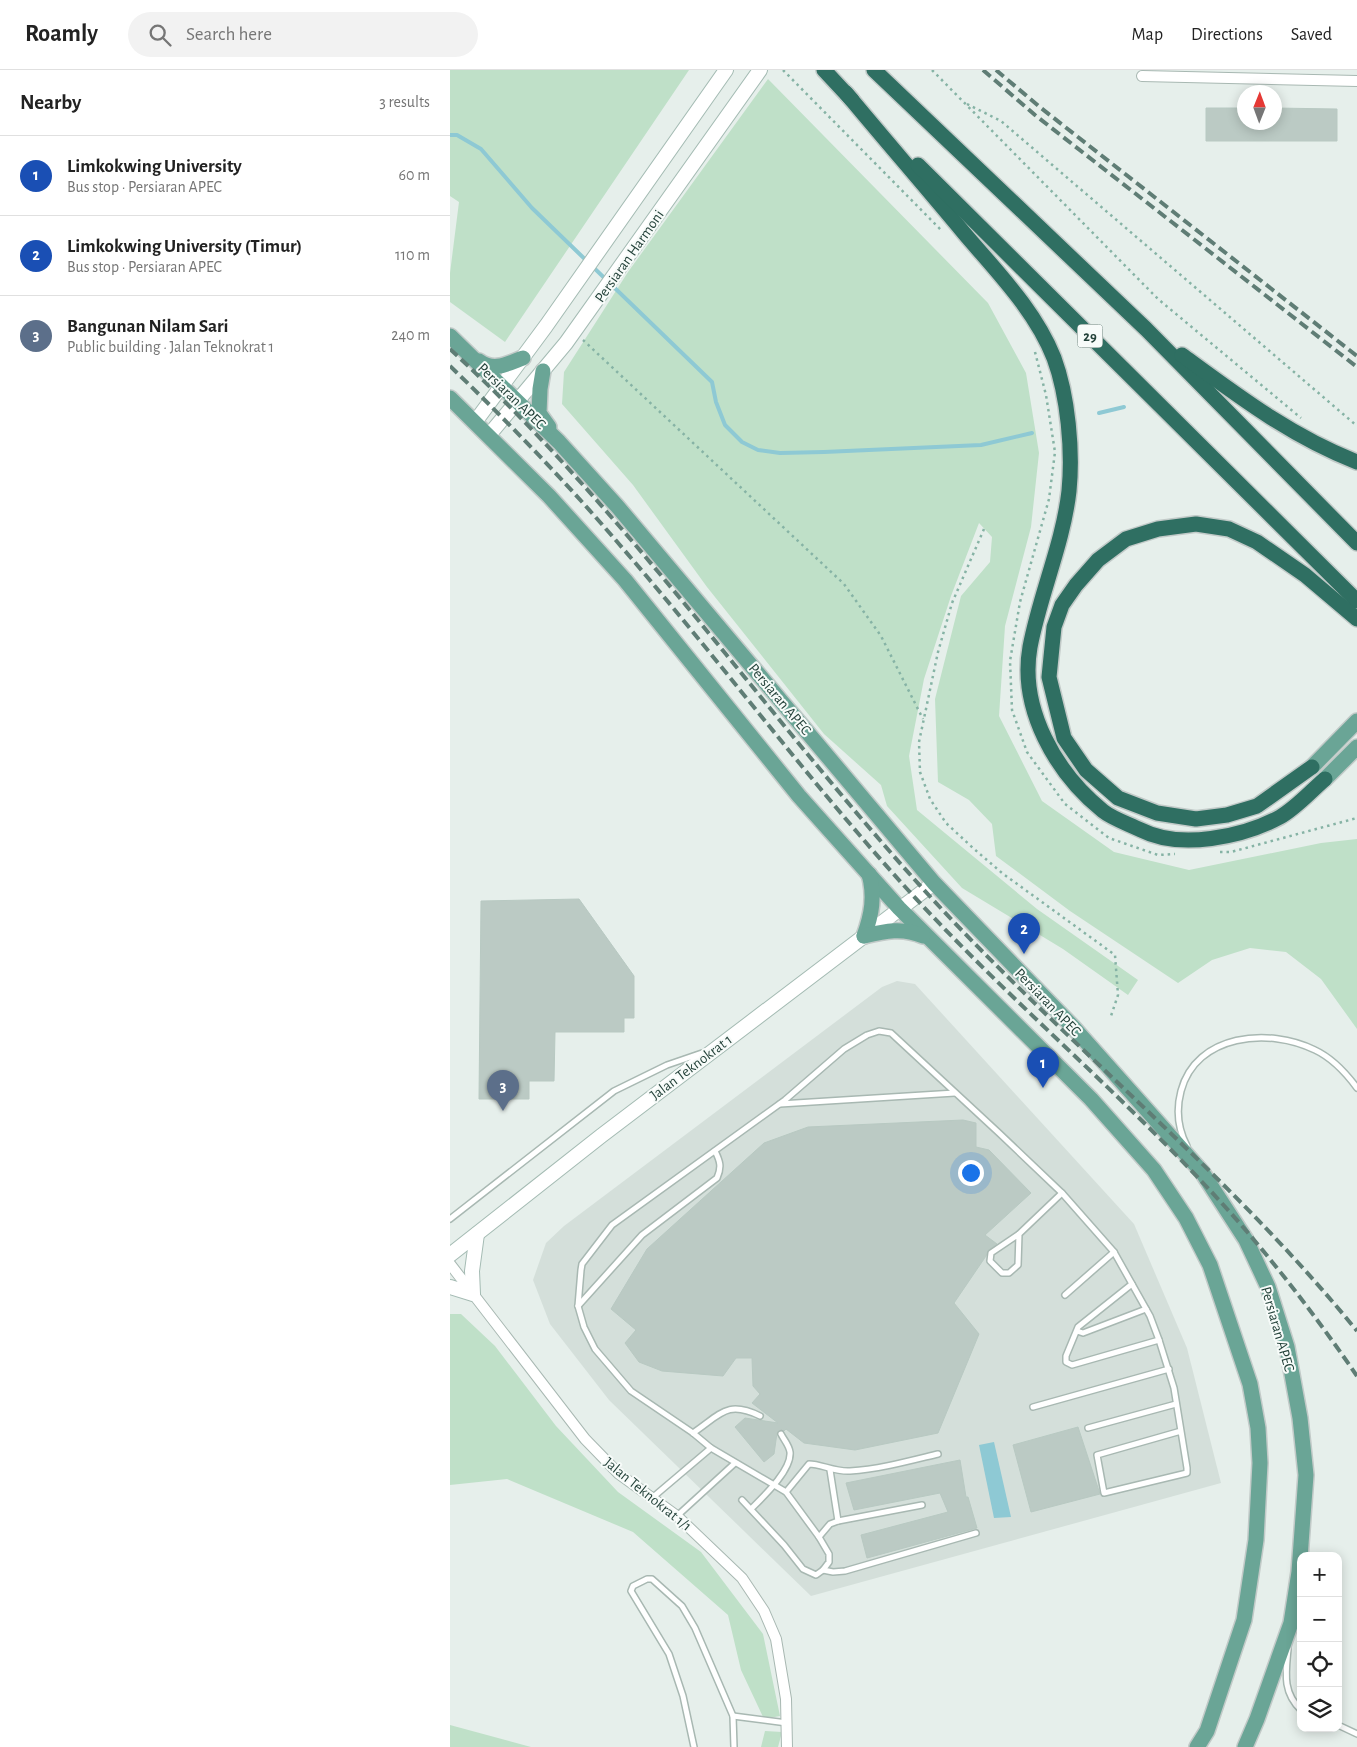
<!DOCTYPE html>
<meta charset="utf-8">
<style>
body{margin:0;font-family:"Alegreya Sans",sans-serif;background:#f2f2f2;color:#222}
.controls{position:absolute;right:15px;bottom:15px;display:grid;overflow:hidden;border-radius:10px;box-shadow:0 2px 12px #0003}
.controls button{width:45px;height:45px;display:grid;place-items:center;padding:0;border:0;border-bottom:1px solid #e0e0e0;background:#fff;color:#222;font:25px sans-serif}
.compass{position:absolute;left:787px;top:15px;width:45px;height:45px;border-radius:50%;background:#fff;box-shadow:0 2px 12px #0003;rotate:1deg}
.you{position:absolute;left:520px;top:1102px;width:18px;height:18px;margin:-12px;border:4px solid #fff;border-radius:50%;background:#1a73e8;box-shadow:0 0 0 8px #1a73e833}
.badge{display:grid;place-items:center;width:32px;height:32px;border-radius:50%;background:#1a73e8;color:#fff;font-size:16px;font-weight:700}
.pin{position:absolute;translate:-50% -41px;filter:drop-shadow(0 1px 2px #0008)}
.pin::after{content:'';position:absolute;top:26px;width:18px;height:15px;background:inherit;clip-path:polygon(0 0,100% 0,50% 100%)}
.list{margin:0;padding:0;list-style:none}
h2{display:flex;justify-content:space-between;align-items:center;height:65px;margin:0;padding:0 20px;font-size:21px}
h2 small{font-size:16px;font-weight:400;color:#767676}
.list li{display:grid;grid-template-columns:32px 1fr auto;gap:15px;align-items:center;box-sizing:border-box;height:80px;padding:0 20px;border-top:1px solid #e0e0e0}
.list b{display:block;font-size:19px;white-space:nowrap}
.list p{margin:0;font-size:16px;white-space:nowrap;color:#767676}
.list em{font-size:16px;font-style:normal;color:#767676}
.icon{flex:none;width:28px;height:28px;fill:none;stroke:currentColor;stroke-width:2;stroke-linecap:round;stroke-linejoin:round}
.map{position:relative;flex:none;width:907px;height:1677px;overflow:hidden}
header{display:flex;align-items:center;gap:30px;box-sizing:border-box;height:70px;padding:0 25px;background:#fff;border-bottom:1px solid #e0e0e0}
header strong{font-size:24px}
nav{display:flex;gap:28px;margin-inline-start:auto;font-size:18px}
.search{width:350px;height:45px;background:#f2f2f2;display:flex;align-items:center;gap:12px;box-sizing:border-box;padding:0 18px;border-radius:28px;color:#767676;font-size:19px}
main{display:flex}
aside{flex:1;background:#fff}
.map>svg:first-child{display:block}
</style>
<header>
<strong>Roamly</strong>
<div class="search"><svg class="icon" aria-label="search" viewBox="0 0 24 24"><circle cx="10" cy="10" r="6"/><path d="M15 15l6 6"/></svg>Search here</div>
<nav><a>Map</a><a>Directions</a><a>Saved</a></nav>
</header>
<main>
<aside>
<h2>Nearby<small>3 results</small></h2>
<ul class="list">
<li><span class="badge" style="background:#1a4fb4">1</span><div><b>Limkokwing University</b><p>Bus stop · Persiaran APEC</p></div><em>60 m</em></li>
<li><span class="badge" style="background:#1a4fb4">2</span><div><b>Limkokwing University (Timur)</b><p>Bus stop · Persiaran APEC</p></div><em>110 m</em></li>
<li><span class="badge" style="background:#5c6f8a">3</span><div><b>Bangunan Nilam Sari</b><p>Public building · Jalan Teknokrat 1</p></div><em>240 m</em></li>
</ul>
</aside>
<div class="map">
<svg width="907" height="1677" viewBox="0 0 907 1677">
<rect width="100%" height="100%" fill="#e6efeb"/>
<polygon fill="#d4dfda" points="447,911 465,914 684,1154 737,1278 771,1413 361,1526 159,1330 100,1254 83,1210 96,1173 114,1156 432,917"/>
<g fill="#bfe0c8">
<polygon points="0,0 239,0 55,272 0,232 0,203 9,132 0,126"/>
<polygon points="318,9 538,233 576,303 589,383 581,457 555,556 549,646 592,731 664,782 739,800 871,773 907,769 907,959 871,909 836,882 800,878 762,890 728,913 620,841 546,786 542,754 519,730 488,712 485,629 511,526 540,492 542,467 529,453 501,526 474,609 459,686 467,740 587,839 688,910 678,925 613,879 512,818 437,736 431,715 374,664 257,517 183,415 112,334 114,302 178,202"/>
<polygon points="0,1244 11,1244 45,1276 106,1356 168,1422 251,1482 313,1564 330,1646 314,1649 291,1600 278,1545 183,1462 57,1409 0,1415"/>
<polygon points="0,1655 81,1677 0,1677"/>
<polygon points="315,1661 332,1662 328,1677 311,1677"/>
</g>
<polygon fill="#8ec9d4" points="544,1372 561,1447 544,1448 529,1375"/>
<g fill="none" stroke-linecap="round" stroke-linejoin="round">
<g stroke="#8ec9d4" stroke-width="4">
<polyline points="0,65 7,65 31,79 82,138 262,312 266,332 275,355 292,372 308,380 330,383 374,382 531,375 582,363"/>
<polyline points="649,343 674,337"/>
</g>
</g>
<g fill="#bbcac4" stroke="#b8c9c2">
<polygon points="756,38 794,38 794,52 824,52 824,38 887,39 887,71 756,71"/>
<polygon points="129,829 184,906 184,948 174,948 174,962 105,962 104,1011 79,1011 79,1029 29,1029 31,831"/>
<polygon points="513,1050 526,1053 526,1077 539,1080 581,1123 535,1165 547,1174 538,1180 536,1186 504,1233 529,1264 488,1363 405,1380 354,1373 336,1359 334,1361 331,1360 327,1363 324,1384 314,1392 285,1357 295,1348 328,1353 302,1333 310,1324 303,1316 302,1288 286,1288 273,1306 212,1301 189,1292 175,1273 186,1260 161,1239 197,1179 314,1073 358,1057"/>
<polygon points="628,1357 650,1424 581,1442 563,1375"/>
<polygon points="510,1390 516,1427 518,1427 527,1458 417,1488 411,1465 498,1442 490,1423 404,1440 396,1413"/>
</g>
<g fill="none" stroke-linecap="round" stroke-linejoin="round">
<g stroke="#a8b8b2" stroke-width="8">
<g id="lane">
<polyline points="330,1034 505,1023"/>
<path d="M737,1076C728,1059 726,1040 731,1021C746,964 819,957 865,980C882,988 896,1003 907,1018"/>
<polyline points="0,1149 164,1021 217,995 252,983"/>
<polyline points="569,1164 568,1195 559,1203 552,1203 540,1191 541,1183 569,1164 612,1123"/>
<polyline points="682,1214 628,1257 616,1286 616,1292 622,1295 709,1270"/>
<polyline points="615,1225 664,1182"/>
<path d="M128,1236L192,1165L267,1108C272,1097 270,1091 265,1081"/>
<polyline points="627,1261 633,1263 696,1239"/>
<polyline points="583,1337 719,1299"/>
<polyline points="638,1358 726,1334"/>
<path d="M243,1363C271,1344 277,1330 310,1346"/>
<polyline points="380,1400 388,1451"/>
<path d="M336,1422L359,1394C371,1394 385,1402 400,1401C430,1399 459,1391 488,1384"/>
<polyline points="202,1428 261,1378"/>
<polyline points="292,1430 334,1475 353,1499 366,1505 373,1500 379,1492 379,1484 369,1467 336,1422 261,1378 243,1363 181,1321 145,1279 134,1257 128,1236 131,1200 132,1194 162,1155 335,1030 394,979 417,965 429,961 441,963 549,1063 612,1123 664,1182 700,1246 709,1270 724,1318 737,1398 737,1403 654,1423 647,1385 731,1361"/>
<path d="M301,1439C313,1427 342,1400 340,1382C339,1375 334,1370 331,1364"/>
<polyline points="227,1446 285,1393"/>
<polyline points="369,1467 380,1454 388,1451 472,1435"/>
<polyline points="373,1500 383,1502 395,1501 526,1463"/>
<path d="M838,1579C836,1602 832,1622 851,1640"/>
<polyline points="283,1646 337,1653"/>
<polyline points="888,1655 907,1664"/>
<polyline points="244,1677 233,1626 219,1584 181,1521 183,1516 197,1509 202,1509 232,1536 245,1558 283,1646 284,1677"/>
</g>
</g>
<g stroke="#a8b8b2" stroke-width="12">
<g id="street">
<polyline points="692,6 907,11"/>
<polyline points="0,1194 135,1369 169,1404 227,1446 292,1508 314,1541 326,1569 336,1629 337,1677"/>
</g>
</g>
<g stroke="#a4bbb3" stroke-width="16">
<g id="secondary">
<polyline points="25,352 96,256 276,0"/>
<polyline points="39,365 116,273 310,0"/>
<polyline points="0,1185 151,1066 484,813"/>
<polyline points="0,1217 23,1224 22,1201 27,1164"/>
</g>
</g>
<g stroke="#c2cac8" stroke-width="18">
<g id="primary">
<polyline points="0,266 109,372 167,436 484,813 623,957 752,1102 796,1170 818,1217 837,1277 850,1348 856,1405 849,1502 841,1553 807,1649 795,1677"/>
<path d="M29,291C44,302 57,294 73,288"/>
<polyline points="93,301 90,319 89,343 99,357"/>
<polyline points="0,328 99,426 175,510 349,726 449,838 641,1029 704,1100 736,1148 760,1195 800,1314 808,1358 810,1393 806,1470 794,1550 757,1661 747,1677"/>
<polyline points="862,697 907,651"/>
<polyline points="875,709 907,677"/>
<path d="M414,866C422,844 425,826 419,804"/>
<path d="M414,866C435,861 453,857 473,866"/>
</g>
</g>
<g stroke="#c2cac8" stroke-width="18">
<g id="highway">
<polyline points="374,0 402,30"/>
<polyline points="424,0 696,259 907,473"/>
<path d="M396,23C435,70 475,116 514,163C547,202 585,240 604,288C618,326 623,381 619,421C613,474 590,524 580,577C569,639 606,703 653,741C663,749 679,754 691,760C730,780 793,767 830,747C846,738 861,721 875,709"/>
<polyline points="468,95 907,531"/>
<path d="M732,285C788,326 842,367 907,392"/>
<polyline points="862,697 807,736 777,745 746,749 707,743 668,728 636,700 614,668 599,607 604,557 612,535 626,515 648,490 676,469 708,459 746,454 779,459 807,472 855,505 907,549"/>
</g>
</g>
<g stroke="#86b3a5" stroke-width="2.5" stroke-dasharray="2.5 4" stroke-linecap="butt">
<polyline points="333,0 492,161"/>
<polyline points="482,0 708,229 851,348"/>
<polyline points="517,34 551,51 907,356"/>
<polyline points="133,270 394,514 431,566 473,649"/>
<polyline points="585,282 596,325 605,382 599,429 570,532 560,591 562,640 577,682 615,734 659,768 708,785 725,784"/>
<polyline points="534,459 502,533 488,582 469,672 470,702 480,729 496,753 523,778 552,803 665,885 668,925 661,946"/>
<polyline points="770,782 781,782 907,748"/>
</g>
<use href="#lane" stroke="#fff" stroke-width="5"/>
<use href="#street" stroke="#fff" stroke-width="10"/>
<use href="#secondary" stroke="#fff" stroke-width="14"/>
<use href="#primary" stroke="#6aa596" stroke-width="15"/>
<use href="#highway" stroke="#2f6f62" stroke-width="15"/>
<g stroke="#5f7d75" stroke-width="4" stroke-dasharray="10 5" stroke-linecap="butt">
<polyline points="533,0 585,45 907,297"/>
<polyline points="546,0 591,38 907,286"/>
<path d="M0,279C174,439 308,635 465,810C606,967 774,1097 907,1261"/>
<path d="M0,296C59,353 116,412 169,474C268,588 357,709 458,820C552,923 659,1013 754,1114C810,1173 861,1239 907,1306"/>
</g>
</g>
<g text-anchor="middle" stroke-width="4" stroke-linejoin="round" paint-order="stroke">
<rect fill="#f7fbf9" stroke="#637a73" stroke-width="1" x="627.5" y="254.5" width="25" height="23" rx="4"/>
<g font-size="14" font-weight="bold" fill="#24423a">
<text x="640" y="271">29</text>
</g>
<g font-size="15" fill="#24423a" stroke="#f7fbf9">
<text transform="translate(179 186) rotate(-55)" y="5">Persiaran Harmoni</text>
<text transform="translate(62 326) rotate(44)" y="5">Persiaran APEC</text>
<text transform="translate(330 629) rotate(50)" y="5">Persiaran APEC</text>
<text transform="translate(598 932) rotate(46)" y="5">Persiaran APEC</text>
<text transform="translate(241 997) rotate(-37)" y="5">Jalan Teknokrat 1</text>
<text transform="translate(828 1259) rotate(74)" y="5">Persiaran APEC</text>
<text transform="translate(198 1424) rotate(39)" y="5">Jalan Teknokrat 1/1</text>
</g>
</g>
</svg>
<div class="controls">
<button>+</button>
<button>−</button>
<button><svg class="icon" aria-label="locate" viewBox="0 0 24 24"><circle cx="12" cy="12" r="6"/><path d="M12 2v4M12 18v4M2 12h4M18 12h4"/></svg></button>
<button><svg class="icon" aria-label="layers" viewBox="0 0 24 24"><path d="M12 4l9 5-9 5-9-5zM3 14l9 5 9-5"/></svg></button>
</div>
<svg class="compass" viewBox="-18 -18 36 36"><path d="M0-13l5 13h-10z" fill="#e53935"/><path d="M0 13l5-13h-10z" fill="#767676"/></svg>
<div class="you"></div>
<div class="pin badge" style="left:593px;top:1018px;background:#1a4fb4">1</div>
<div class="pin badge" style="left:574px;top:884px;background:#1a4fb4">2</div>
<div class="pin badge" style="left:53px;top:1041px;background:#5c6f8a">3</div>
</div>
</main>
